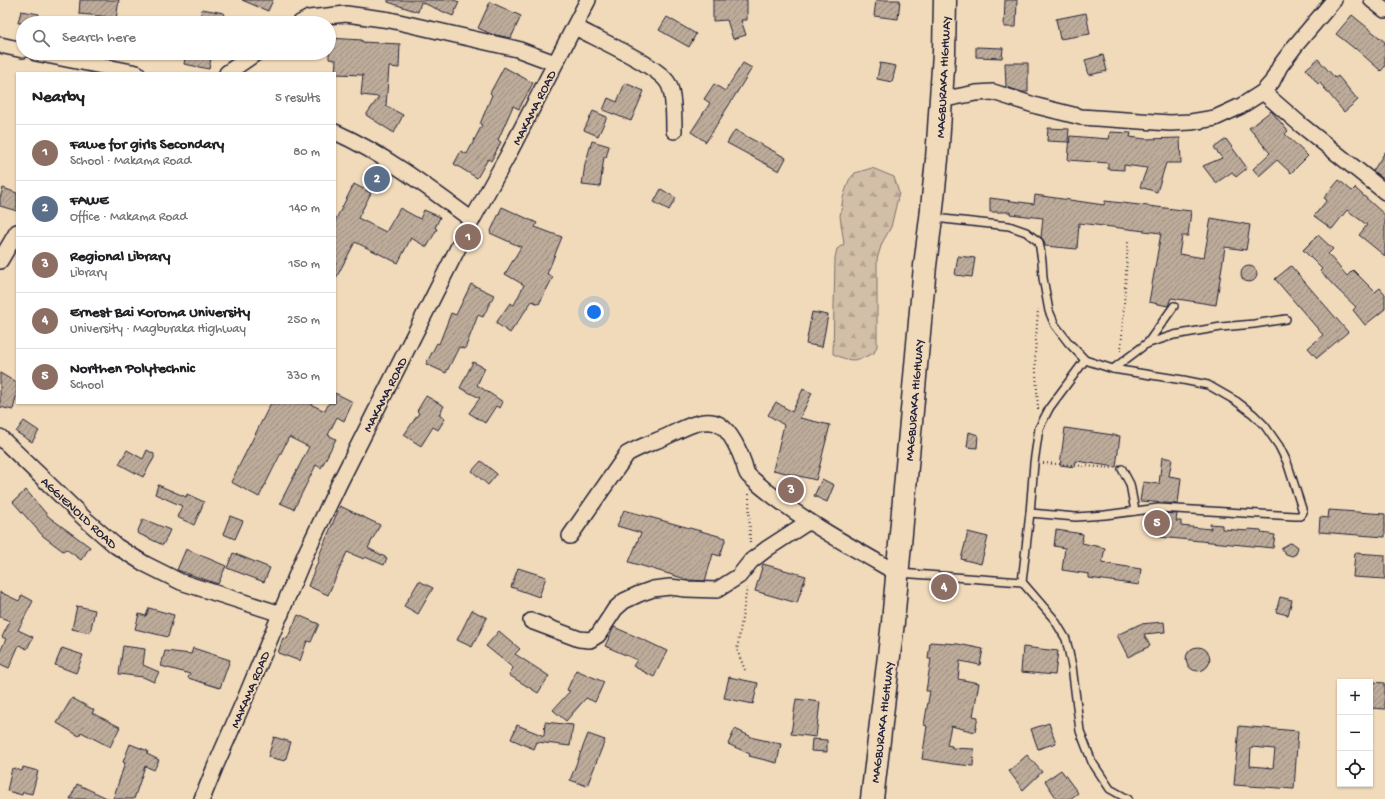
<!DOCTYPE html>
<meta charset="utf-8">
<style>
body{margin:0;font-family:"Gochi Hand",sans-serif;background:#f2f2f2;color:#202124}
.controls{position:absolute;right:12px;bottom:12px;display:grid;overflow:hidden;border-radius:0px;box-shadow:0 1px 3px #0004}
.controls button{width:36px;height:36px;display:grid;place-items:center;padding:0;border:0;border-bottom:1px solid #e0e0e0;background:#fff;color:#202124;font:20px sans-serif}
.you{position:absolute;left:594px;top:312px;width:14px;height:14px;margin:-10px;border:3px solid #fff;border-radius:50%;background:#1a73e8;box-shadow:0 0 0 6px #1a73e833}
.badge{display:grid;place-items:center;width:26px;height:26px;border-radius:50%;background:#b45309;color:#fff;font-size:13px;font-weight:700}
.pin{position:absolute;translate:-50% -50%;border:2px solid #fff;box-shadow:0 1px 4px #0006}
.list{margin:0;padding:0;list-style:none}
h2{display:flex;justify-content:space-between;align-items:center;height:52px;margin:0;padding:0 16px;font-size:17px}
h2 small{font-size:13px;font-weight:400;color:#757577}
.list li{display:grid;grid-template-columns:26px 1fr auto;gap:12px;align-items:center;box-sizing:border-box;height:56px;padding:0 16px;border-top:1px solid #e0e0e0}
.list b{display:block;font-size:15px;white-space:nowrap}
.list p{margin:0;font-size:13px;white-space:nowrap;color:#757577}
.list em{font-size:13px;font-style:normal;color:#757577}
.icon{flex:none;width:22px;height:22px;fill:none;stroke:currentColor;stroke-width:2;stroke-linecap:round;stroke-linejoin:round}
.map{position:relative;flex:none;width:1385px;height:799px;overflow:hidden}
.search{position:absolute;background:#fff;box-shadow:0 1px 3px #0004;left:16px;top:16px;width:320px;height:44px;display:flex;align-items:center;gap:10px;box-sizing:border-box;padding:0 14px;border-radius:22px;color:#757577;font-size:15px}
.panel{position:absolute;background:#fff;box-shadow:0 1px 3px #0004;left:16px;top:72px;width:320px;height:332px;border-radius:0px}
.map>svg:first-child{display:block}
</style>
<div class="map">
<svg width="1385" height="799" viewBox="0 0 1385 799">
<defs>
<pattern id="forest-firs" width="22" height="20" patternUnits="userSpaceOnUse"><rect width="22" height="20" fill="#d3bfa7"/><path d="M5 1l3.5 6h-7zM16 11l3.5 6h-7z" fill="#b5a491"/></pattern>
<pattern id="building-hatch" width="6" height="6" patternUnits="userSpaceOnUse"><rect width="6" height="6" fill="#beac9a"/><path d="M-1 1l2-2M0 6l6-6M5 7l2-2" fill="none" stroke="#9a8c7f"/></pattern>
</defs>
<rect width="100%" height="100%" fill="#f1dab9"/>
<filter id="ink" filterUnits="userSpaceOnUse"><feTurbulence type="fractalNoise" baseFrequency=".025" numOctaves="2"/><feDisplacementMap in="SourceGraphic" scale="8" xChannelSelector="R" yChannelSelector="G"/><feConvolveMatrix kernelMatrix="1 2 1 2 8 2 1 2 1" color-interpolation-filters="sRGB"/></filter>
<g filter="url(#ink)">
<path fill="url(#forest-firs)" stroke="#7a7071" d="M872,168L894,177L899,193L891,227L882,243L877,259V346L874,353C854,362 852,362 833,354L835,258L837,249L844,244L840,216L843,198L849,180L855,173Z"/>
<g fill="url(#building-hatch)" stroke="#22223b" fill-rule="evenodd">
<polygon points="80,0 119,0 116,19 101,16 79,14"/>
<polygon points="242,0 273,0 268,11"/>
<polygon points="388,0 454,0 459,2 453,16 421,2 418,12 388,2"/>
<polygon points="713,0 747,0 747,20 741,20 746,35 733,39 727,20 713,21"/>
<polygon points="876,0 900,0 898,19 874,16"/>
<polygon points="1005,0 1017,0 1016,27 1004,27"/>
<polygon points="490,2 521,16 511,38 491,34 478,28"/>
<polygon points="202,9 224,13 222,23 199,23"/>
<polygon points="21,11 39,14 37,23 18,23"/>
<polygon points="1086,13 1090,34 1060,39 1056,19"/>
<polygon points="1352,15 1385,42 1385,66 1381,71 1355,48 1355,49 1336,34"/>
<polygon points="667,17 696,34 689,47 659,30"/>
<polygon points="329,38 362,40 362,42 400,44 399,68 389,67 386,106 403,115 394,133 366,115 379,97 361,95 363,75 335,74 336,60 329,59"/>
<polygon points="976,47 1003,48 1002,58 976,57"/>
<polygon points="186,53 212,53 209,69 184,64"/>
<polygon points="1103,55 1107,71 1089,75 1085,60"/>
<polygon points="1318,59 1335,78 1338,76 1358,100 1344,112 1320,83 1318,84 1306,69"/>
<polygon points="743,63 752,68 706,142 691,132 710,103 704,99 714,84 725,91"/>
<polygon points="880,63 896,66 892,82 877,79"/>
<polygon points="1005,63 1028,63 1028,92 1022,92 1006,87"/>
<polygon points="504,67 533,83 519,109 513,106 498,140 501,142 491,161 488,159 477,178 454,164 461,151 467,154 482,125 480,124 492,95 490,93"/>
<polygon points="625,83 644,91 631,121 603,110 608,98 617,102"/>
<polygon points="593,111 607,117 598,136 584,130"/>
<polygon points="1271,111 1288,131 1285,134 1308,156 1291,173 1277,160 1259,176 1253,169 1270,153 1249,128"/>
<polygon points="1048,128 1069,129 1068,142 1047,141"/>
<polygon points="735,130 786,158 779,171 727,143"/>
<polygon points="1110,132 1131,133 1130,137 1145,139 1180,138 1181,163 1166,163 1157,192 1140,187 1147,168 1124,165 1124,170 1108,169 1108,163 1068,160 1070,136 1109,139"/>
<polygon points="1226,139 1247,168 1236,177 1232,172 1216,183 1203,166 1222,158 1214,148"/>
<polygon points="592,141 609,146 606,158 604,157 600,187 582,185 585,164"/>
<polygon points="1385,152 1385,180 1373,171"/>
<polygon points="1339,180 1352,191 1355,188 1385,215 1385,256 1359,235 1367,225 1347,210 1332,229 1314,216 1327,200 1324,198"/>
<polygon points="354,184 371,193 358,218 386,232 400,208 420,219 424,210 440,217 435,228 437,229 427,247 411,238 398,263 355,242 335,280 335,221"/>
<polygon points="3,188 17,193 17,211 0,206 0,198"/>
<polygon points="661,189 676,198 669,210 654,202"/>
<polygon points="1035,195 1104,205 1105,201 1191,211 1188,236 1182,236 1179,254 1204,258 1211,218 1250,225 1246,250 1225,247 1216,305 1171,298 1168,306 1149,302 1161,233 1079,223 1077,249 1045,246 1044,241 1041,237 1043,218 1010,214 1010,212 990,212 990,198 1034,204"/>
<polygon points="502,207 537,223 535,227 562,237 547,274 553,277 539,304 532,301 510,333 496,323 510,303 514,305 524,285 505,274 521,247 490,233"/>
<polygon points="1318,235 1333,249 1328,254 1347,276 1353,270 1375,292 1380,288 1385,294 1385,309 1365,325 1353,310 1356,307 1335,287 1320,271 1322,269 1303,250"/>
<polygon points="958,256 975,258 972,277 955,275"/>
<polygon points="1291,266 1348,332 1317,358 1308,348 1323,335 1275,279"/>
<circle cx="1249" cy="274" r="8"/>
<polygon points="471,284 494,295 483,317 478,315 465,349 459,347 446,373 426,364 437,343 439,344 451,313 456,315"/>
<polygon points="812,312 828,315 822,347 806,344"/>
<polygon points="473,362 485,368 477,385 503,402 500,408 496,406 485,423 469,413 480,398 460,388"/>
<polygon points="0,373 17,383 17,393 13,410 0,407"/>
<polygon points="803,389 812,393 800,418 830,425 816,480 773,470 784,425 768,415 776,402 792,412"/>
<polygon points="335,393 353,402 344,421 337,417 328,435 336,439 321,468 316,465 294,509 280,503 309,447 289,437 259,497 231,482 271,403 308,403 325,411 329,403 335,403"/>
<polygon points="426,396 444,406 439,415 445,419 438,430 433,427 421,446 404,435 419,413 417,411"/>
<polygon points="24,421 39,431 32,442 16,432"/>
<polygon points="1065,428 1120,436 1116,467 1076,461 1075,467 1060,465"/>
<polygon points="969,432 978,435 977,448 967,447"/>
<polygon points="127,450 143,459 147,450 154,454 154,458 143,477 119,464"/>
<polygon points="1162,457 1172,459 1169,476 1181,478 1178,504 1140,501 1143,482 1159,484"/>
<polygon points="481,461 497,474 488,485 472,471"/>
<polygon points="822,479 834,485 827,502 814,496"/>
<polygon points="158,485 186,497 187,494 204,502 194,525 177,517 182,506 155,494"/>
<polygon points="26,490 49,517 90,547 81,560 66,549 63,551 43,536 13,502"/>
<polygon points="340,506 380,525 368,548 387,558 384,565 365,557 364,559 347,552 328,595 308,586 319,559 318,558"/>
<polygon points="624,510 726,538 720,556 713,554 705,581 689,580 629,562 641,533 617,526"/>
<polygon points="1329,510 1385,514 1385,537 1319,532 1320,517 1328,518"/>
<polygon points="1162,513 1177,514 1176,521 1181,521 1181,526 1211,529 1210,524 1222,525 1222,529 1248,531 1248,529 1261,530 1262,533 1275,535 1273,548 1159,537"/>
<polygon points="230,516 243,521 235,539 223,534"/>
<polygon points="143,519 170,530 163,545 137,533"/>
<polygon points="1056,530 1083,534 1082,543 1105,548 1102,563 1141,569 1139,585 1089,578 1089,574 1062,570 1065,548 1054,546"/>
<polygon points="968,532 988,537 981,564 961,559"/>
<polygon points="1290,543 1294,544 1298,547 1296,554 1292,556 1286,554 1281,548"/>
<polygon points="186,549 226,566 218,584 177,570"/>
<polygon points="233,553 270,568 264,582 227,568"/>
<polygon points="1355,553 1385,555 1385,579 1353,577"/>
<polygon points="763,564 806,576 797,603 755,591"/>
<polygon points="518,568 546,577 539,597 511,587"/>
<polygon points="419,581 433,588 418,614 404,606"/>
<polygon points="0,592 19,601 22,595 33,601 18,630 33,637 27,649 19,645 9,668 0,664 0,652 6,639 2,637 10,621 0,617"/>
<polygon points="1280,597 1292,600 1288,615 1276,612"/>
<polygon points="77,606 95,610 90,633 72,629"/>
<polygon points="149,608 174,615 168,637 135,629 139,614 146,616"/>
<polygon points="472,610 487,618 472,647 457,640"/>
<polygon points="298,615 319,624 311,642 307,641 300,661 278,653 283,638 287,639"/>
<polygon points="1164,622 1165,632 1144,634 1150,646 1128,657 1117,635 1140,624"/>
<polygon points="614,627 646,641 667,651 654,677 633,666 637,660 605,646"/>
<polygon points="499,631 520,649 515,654 549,676 538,693 509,675 513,668 486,646"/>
<polygon points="930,642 958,644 983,649 980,665 960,661 958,679 979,683 973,716 978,717 975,732 951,726 947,745 952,746 952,748 974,749 973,766 953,764 922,759 927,726 924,725 930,691 926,691 931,659 928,659"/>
<polygon points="123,646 145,649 143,665 159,672 154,682 143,677 119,674"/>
<circle cx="1198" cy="659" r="12"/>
<polygon points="1023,647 1058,651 1055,675 1021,672"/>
<polygon points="62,648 83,655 76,673 55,665"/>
<polygon points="193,648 230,660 220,688 188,678 190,674 161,666 165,651 191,654"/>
<polygon points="576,670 604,682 595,702 586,698 566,721 553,710 570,691 567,690"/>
<polygon points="729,677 758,683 753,704 724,698"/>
<polygon points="1371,682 1385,683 1385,709 1370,708"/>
<polygon points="72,698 94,710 92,713 120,727 110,747 81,732 79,736 57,723"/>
<polygon points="796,699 820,702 816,737 791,734"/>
<polygon points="545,722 573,725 570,746 537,742 534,749 511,739 517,725 544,736"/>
<polygon points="1049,723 1056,743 1038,749 1031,729"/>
<path d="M1239,726L1298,731L1294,789L1234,785ZM1251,747L1275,749L1273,768L1250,766Z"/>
<polygon points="735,729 754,738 781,744 777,763 749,756 750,754 728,744"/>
<polygon points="588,734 605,740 587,786 570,780"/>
<polygon points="274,737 291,742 285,761 268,757"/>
<polygon points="812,739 827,740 827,752 811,751"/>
<polygon points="130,744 148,751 147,754 159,760 154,770 145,766 134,799 113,799 125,763 123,762"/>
<polygon points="1027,755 1042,772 1023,790 1009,771"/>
<polygon points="23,767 38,771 32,794 23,792 22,795 7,791 12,768 22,771"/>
<polygon points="1061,770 1078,793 1070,799 1057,799 1045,781"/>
<polygon points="77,784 109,799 70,799"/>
</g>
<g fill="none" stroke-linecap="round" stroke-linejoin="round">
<g stroke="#22223b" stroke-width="10">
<g id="service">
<polyline points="934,218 1009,226 1026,232 1039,242 1042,261 1043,278 1049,311 1055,325 1068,342 1085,360 1113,369 1183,380 1208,385 1236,401 1253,414 1265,426 1279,446 1287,462 1303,512 1300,516 1295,516 1159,508 1105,515 1076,517 1030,513"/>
<polyline points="1147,344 1174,306"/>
<polyline points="1113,369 1146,344 1174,335 1221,327 1254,324 1286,319"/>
<polyline points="1122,469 1130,484 1135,511"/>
<polyline points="899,573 1022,582 1054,619 1066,639 1072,666 1080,731 1092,762 1110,789 1128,799"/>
<polyline points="1022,582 1030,513 1034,463 1039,428 1050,407 1085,360"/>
</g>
</g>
<g stroke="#22223b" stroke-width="18">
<g id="minor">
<polyline points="1372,0 1385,10"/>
<polyline points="300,23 309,18 346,14 390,20 517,49 555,63"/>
<path d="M575,27C595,38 657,65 668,83C674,92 674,120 674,131"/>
<polyline points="0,45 23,50"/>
<polyline points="36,53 137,73"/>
<polyline points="227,73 256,53"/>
<polyline points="1263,92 1301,125 1385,192"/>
<polyline points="940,100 976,93 993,92 1037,106 1081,117 1170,123 1191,122 1215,118 1241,106 1263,92 1272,82 1280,66 1295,46 1334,0"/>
<path d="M335,132C384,154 429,188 472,220"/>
<polyline points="0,261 17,232"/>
<polyline points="0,437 85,519 116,546 145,564 181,582 281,614"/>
<path d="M570,536L627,454C639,447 651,443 663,438C679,431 703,415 720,425C731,432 740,452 744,464C745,468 746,474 750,477C794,516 846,544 897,573"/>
<polyline points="531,621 579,639 590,640 598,635 615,609 624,601 639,594 653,589 670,587 686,589 717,590 739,576 751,561 768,548 808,522"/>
<polyline points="202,799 215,767 247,694 305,555 340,482 472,220 508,155 588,0"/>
</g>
</g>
<g stroke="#22223b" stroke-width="25">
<polyline id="primary" points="872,799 893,622 925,266 931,218 937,159 944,53 945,0"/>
</g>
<g stroke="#22223b" stroke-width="2" stroke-dasharray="1 3" stroke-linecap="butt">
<polyline points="1121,351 1128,241"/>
<polyline points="1038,409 1035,354 1038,309"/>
<polyline points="1043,463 1112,468"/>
<polyline points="749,494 750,546"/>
<polyline points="745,670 737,650 747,588"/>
</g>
<use href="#service" stroke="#f1dab9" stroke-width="7"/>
<use href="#minor" stroke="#f1dab9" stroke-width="15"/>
<use href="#primary" stroke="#f1dab9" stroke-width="22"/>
</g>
</g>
<g text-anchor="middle" stroke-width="3.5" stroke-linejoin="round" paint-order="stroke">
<g font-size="13" fill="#22223b" stroke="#f1dab9">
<text transform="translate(942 77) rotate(-87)" y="5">MAGBURAKA HIGHWAY</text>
<text transform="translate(533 107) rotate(-63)" y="5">MAKAMA ROAD</text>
<text transform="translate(384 394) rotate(-63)" y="5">MAKAMA ROAD</text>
<text transform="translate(913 400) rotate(-85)" y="5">MAGBURAKA HIGHWAY</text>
<text transform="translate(80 512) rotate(43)" y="5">AGGIENOLD ROAD</text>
<text transform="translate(249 689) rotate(-67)" y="5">MAKAMA ROAD</text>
<text transform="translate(881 722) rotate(-83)" y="5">MAGBURAKA HIGHWAY</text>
</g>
</g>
</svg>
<div class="controls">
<button>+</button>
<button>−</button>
<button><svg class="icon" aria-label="locate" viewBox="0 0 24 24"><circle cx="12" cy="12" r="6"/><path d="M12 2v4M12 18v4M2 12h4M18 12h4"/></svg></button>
</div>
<div class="you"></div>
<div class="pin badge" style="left:468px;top:237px;background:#8d6e63">1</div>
<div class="pin badge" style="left:377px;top:179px;background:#5c6f8a">2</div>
<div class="pin badge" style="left:791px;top:490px;background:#8d6e63">3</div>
<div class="pin badge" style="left:944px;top:587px;background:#8d6e63">4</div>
<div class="pin badge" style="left:1157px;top:523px;background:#8d6e63">5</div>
<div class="search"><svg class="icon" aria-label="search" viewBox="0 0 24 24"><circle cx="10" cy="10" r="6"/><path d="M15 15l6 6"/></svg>Search here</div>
<section class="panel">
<h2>Nearby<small>5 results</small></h2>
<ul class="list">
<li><span class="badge" style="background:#8d6e63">1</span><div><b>Fawe for girls Secondary</b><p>School · Makama Road</p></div><em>80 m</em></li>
<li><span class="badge" style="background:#5c6f8a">2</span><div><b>FAWE</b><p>Office · Makama Road</p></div><em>140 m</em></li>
<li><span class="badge" style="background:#8d6e63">3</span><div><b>Regional Library</b><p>Library</p></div><em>150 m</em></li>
<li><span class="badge" style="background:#8d6e63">4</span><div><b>Ernest Bai Koroma University</b><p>University · Magburaka Highway</p></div><em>250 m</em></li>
<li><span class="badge" style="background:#8d6e63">5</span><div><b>Northen Polytechnic</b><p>School</p></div><em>330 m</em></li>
</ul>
</section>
</div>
